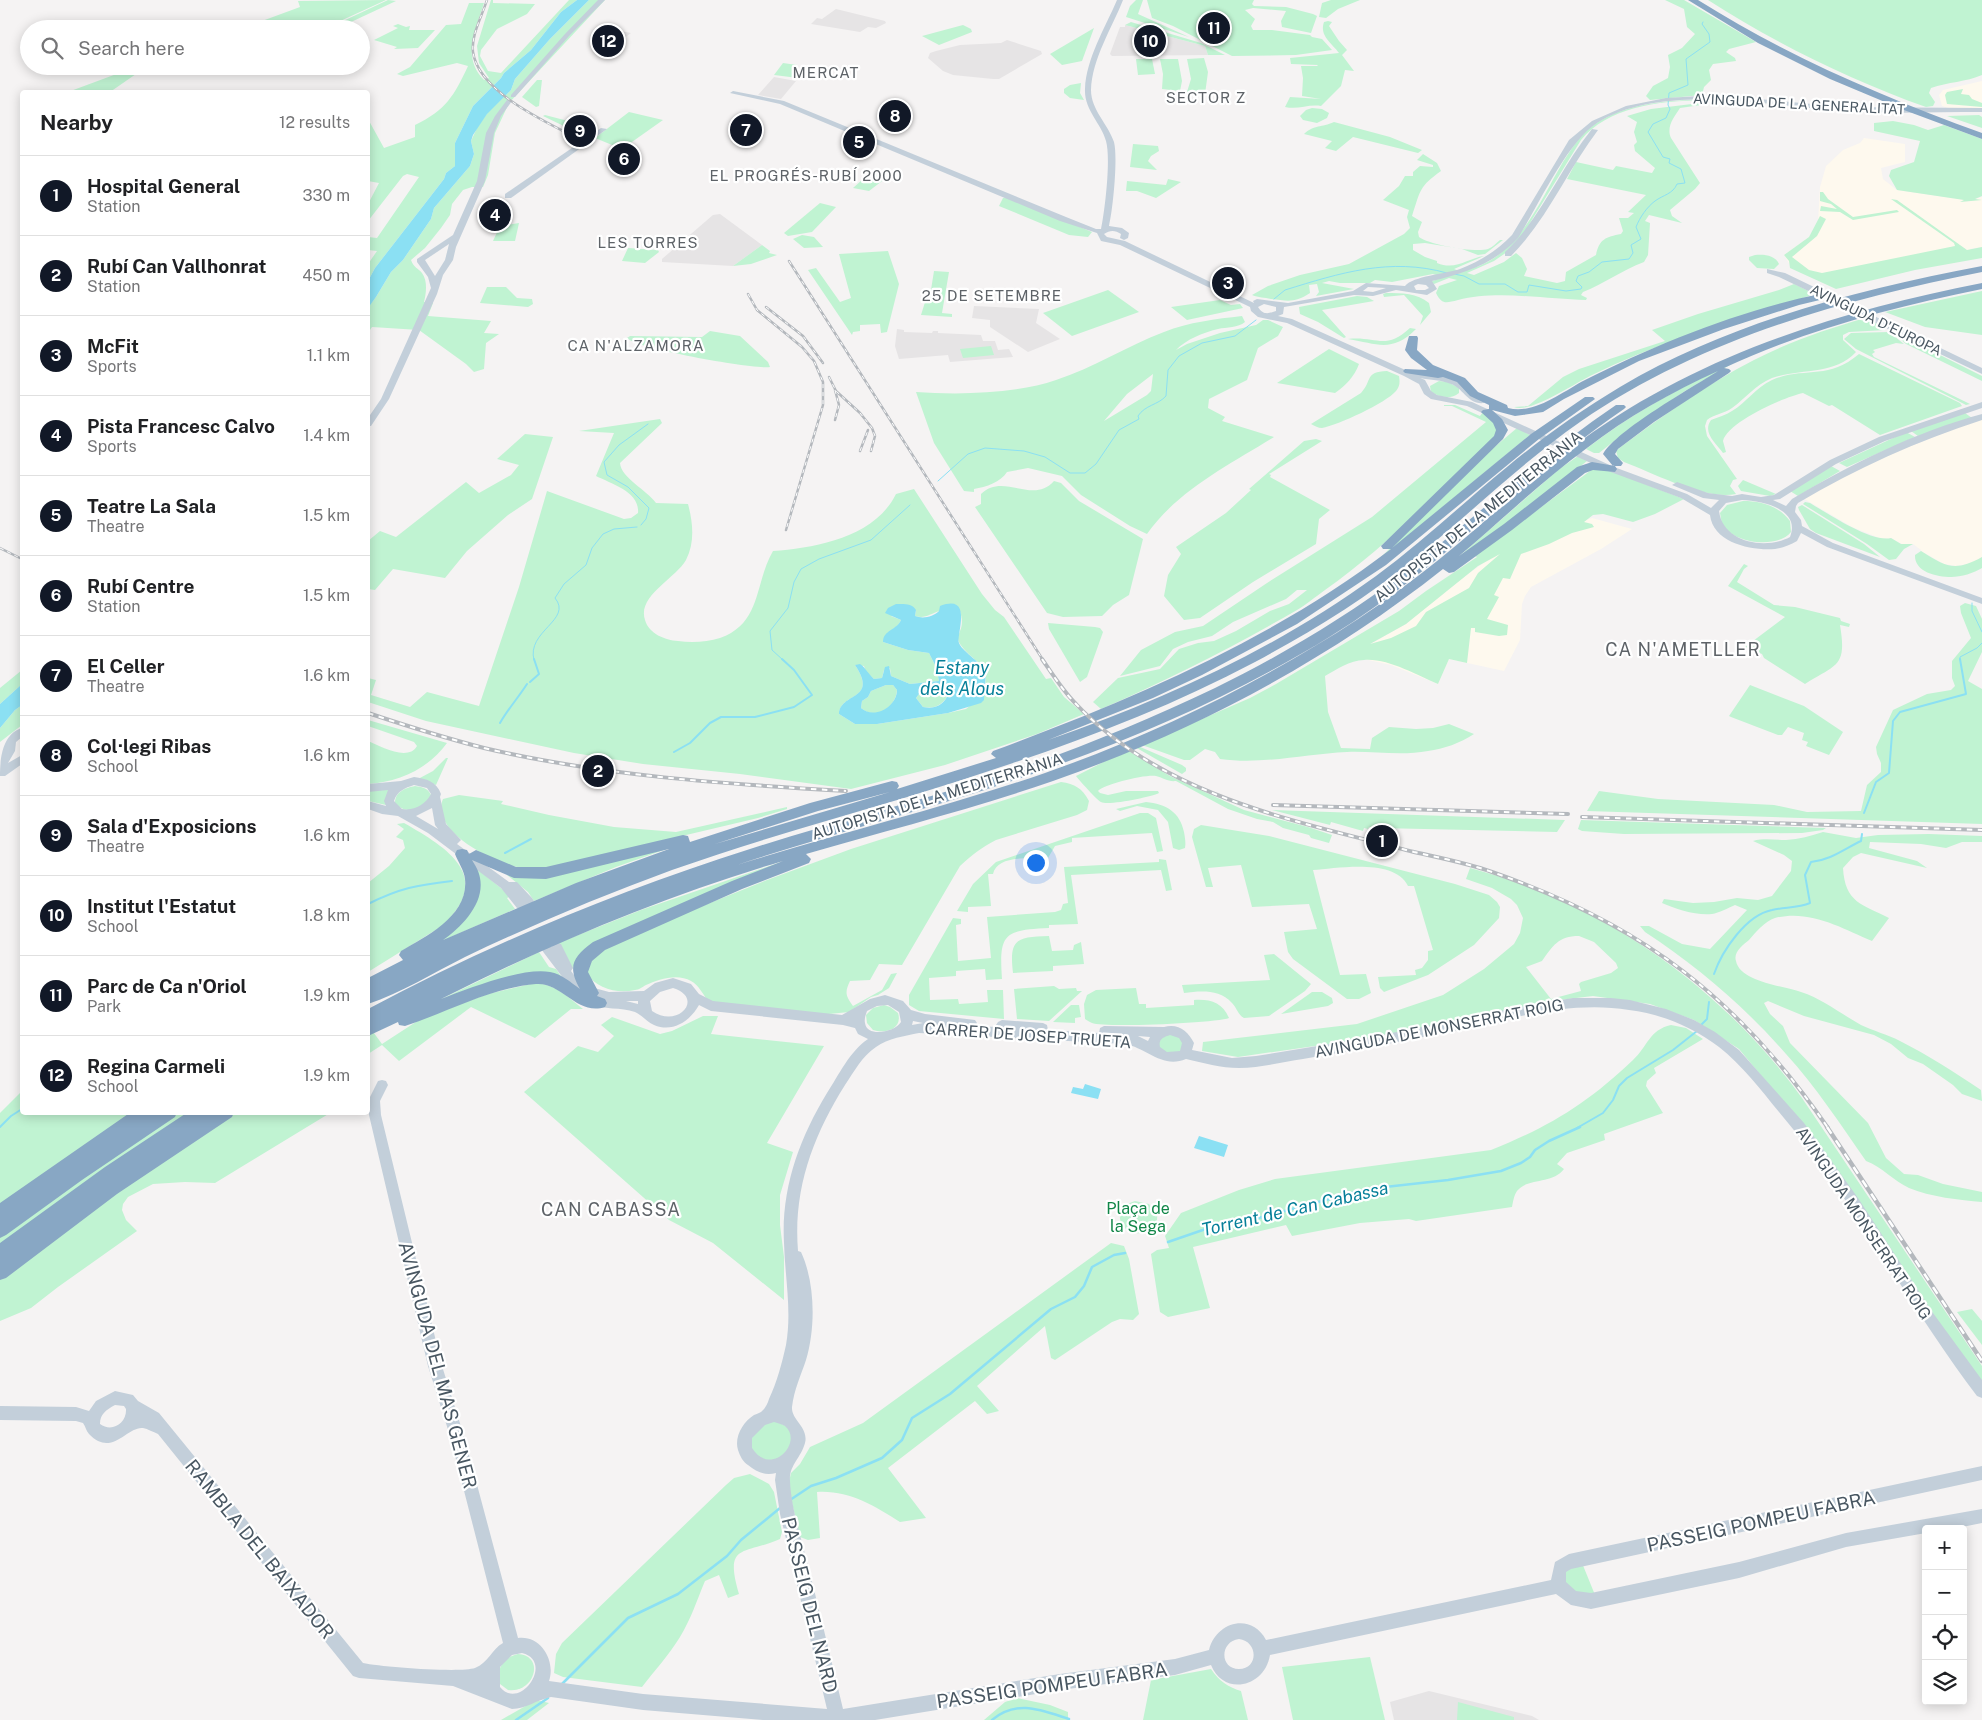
<!DOCTYPE html>
<meta charset="utf-8">
<style>
body{margin:0;font-family:"Public Sans",sans-serif;background:#f2f2f2;color:#202124}
.controls{position:absolute;right:15px;bottom:15px;display:grid;overflow:hidden;border-radius:5px;box-shadow:0 2px 12px #0003}
.controls button{width:45px;height:45px;display:grid;place-items:center;padding:0;border:0;border-bottom:1px solid #e0e0e0;background:#fff;color:#202124;font:25px sans-serif}
.you{position:absolute;left:1035px;top:862px;width:18px;height:18px;margin:-12px;border:4px solid #fff;border-radius:50%;background:#1a73e8;box-shadow:0 0 0 8px #1a73e833}
.badge{display:grid;place-items:center;width:32px;height:32px;border-radius:50%;background:#111827;color:#fff;font-size:16px;font-weight:700}
.pin{position:absolute;translate:-50% -50%;border:2px solid #fff;box-shadow:0 1px 5px #0006}
.list{margin:0;padding:0;list-style:none}
h2{display:flex;justify-content:space-between;align-items:center;height:65px;margin:0;padding:0 20px;font-size:21px}
h2 small{font-size:16px;font-weight:400;color:#757577}
.list li{display:grid;grid-template-columns:32px 1fr auto;gap:15px;align-items:center;box-sizing:border-box;height:80px;padding:0 20px;border-top:1px solid #e0e0e0}
.list b{display:block;font-size:19px;white-space:nowrap}
.list p{margin:0;font-size:16px;white-space:nowrap;color:#757577}
.list em{font-size:16px;font-style:normal;color:#757577}
.icon{flex:none;width:28px;height:28px;fill:none;stroke:currentColor;stroke-width:2;stroke-linecap:round;stroke-linejoin:round}
.map{position:relative;flex:none;width:1982px;height:1720px;overflow:hidden}
.search{position:absolute;background:#fff;box-shadow:0 2px 12px #0003;left:20px;top:20px;width:350px;height:55px;display:flex;align-items:center;gap:12px;box-sizing:border-box;padding:0 18px;border-radius:28px;color:#757577;font-size:19px}
.panel{position:absolute;background:#fff;box-shadow:0 2px 12px #0003;left:20px;top:90px;width:350px;height:1025px;border-radius:5px}
.map>svg:first-child{display:block}
</style>
<div class="map">
<svg width="1982" height="1720" viewBox="0 0 1982 1720">
<rect width="100%" height="100%" fill="#f5f3f3"/>
<g fill="#fef9ee">
<polygon points="1982,81 1982,110 1952,109 1942,106 1939,95 1943,90"/>
<polygon points="1864,138 1905,144 1905,162 1881,168 1883,179 1897,190 1945,197 1972,200 1982,197 1982,247 1970,249 1971,250 1920,256 1820,280 1790,265 1784,255 1809,237 1818,223 1820,187 1826,166 1843,150 1860,143"/>
<polygon points="1982,418 1982,557 1973,563 1956,566 1944,564 1921,551 1921,550 1913,544 1902,544 1891,538 1882,539 1852,527 1801,497 1842,473"/>
<polygon points="1592,518 1632,529 1601,549 1531,587 1525,596 1522,604 1520,640 1504,671 1449,659 1438,684 1391,665 1364,659 1367,646 1406,624 1446,590 1496,554"/>
</g>
<g fill="#e6e4e5">
<polygon points="836,9 885,21 886,23 876,28 868,27 860,32 811,24 817,18 822,19"/>
<polygon points="1125,25 1205,46 1208,55 1112,56 1110,54 1120,27 1125,27"/>
<polygon points="611,29 631,33 608,50 592,47 590,46 607,30"/>
<polygon points="1007,40 1041,51 1042,54 999,79 993,79 953,75 943,71 928,58 930,53 936,51 960,45 1001,43"/>
<polygon points="774,77 796,81 781,99 758,95"/>
<polygon points="720,214 762,245 733,266 662,262 662,259 713,215"/>
<polygon points="974,306 1039,309 1036,323 1060,339 1028,352 990,327 990,320 972,318"/>
<polygon points="897,329 904,330 904,332 932,333 933,331 938,331 938,333 981,335 983,341 995,341 998,350 1009,349 1013,357 950,362 948,355 899,359 895,346"/>
<polygon points="1429,1691 1532,1716 1539,1720 1394,1720 1390,1702"/>
</g>
<g fill="#c0f3d2" fill-rule="evenodd">
<polygon points="386,0 323,29 300,29 262,21 300,7 298,1"/>
<polygon points="388,0 396,1 336,29 326,29"/>
<path d="M491,0H493V3L535,4L527,14L497,29L481,50L480,56L488,71L501,73L569,0H577L561,12L531,50L504,73L501,78L473,106L455,143V166L446,173L444,179L375,268L368,281V264L377,251L368,250V237L377,238L419,177L407,174L403,176L368,221V204L379,183L368,181V119L384,148L415,137V125C446,110 454,96 468,66L457,63L403,76L397,74L410,67L446,25L461,24L469,3H484C476,29 461,57 484,80L489,78L479,63L477,46Z"/>
<path d="M589,0H605L509,103L495,133L488,175L483,187H472L463,190L452,204L450,215L441,228L425,248L411,260C414,268 418,268 422,273C428,281 426,294 424,302L433,303L428,316L491,321L484,333L499,334L486,343L484,369L474,372L466,364L419,330L372,327L368,333L369,306L376,297L391,272L403,260L431,219L434,208L470,166L474,154L471,141L477,128L488,112L511,90L515,79L550,39Z"/>
<polygon points="1136,0 1143,0 1138,14 1189,37 1126,17 1130,6"/>
<polygon points="1147,0 1254,0 1252,4 1254,6 1286,7 1313,14 1317,16 1311,33 1282,27 1281,21 1286,11 1253,8 1245,10 1255,19 1251,26 1253,30 1272,30 1310,35 1312,37 1322,39 1332,50 1296,55 1232,56 1173,26 1152,18"/>
<polygon points="1331,0 1360,0 1338,9 1326,18 1319,17 1322,3"/>
<polygon points="1665,0 1684,0 1756,42 1729,49 1726,52 1735,58 1736,61 1713,64 1709,70 1711,80 1704,87 1702,95 1650,100 1646,96 1653,86 1668,78 1670,67 1668,55 1682,48 1695,34 1687,27 1684,9"/>
<path d="M1708,0H1982V75C1966,82 1948,82 1931,88L1929,93L1935,102L1933,106L1926,107C1850,80 1775,43 1708,0Z"/>
<path d="M1328,21L1332,22L1329,26L1339,41L1347,50L1342,55L1354,71L1345,70L1341,86L1321,106C1308,104 1298,110 1285,107L1290,97L1321,99L1302,96L1303,78L1301,66H1317L1318,65L1291,64L1290,58L1339,53C1332,43 1319,36 1324,22Z"/>
<polygon points="1131,22 1201,43 1225,55 1208,55 1205,46 1125,25"/>
<polygon points="398,24 406,27 410,26 409,30 435,30 418,48 394,49 397,47 374,40 398,28 393,26"/>
<polygon points="963,25 971,29 972,32 939,45 922,36"/>
<polygon points="1094,28 1082,61 1062,65 1050,54"/>
<polygon points="1204,58 1208,72 1205,94 1187,92 1191,79 1187,59"/>
<polygon points="1136,59 1152,59 1155,74 1138,75"/>
<polygon points="1160,59 1178,59 1182,81 1180,91 1162,89 1163,74"/>
<polygon points="783,63 797,65 798,78 774,75"/>
<polygon points="138,66 150,68 136,74 110,92 68,92"/>
<polygon points="537,80 542,80 539,106 536,107 522,97"/>
<polygon points="1081,83 1080,93 1084,100 1070,98 1064,93 1064,89 1070,85"/>
<polygon points="1963,89 1961,94 1969,95 1972,99 1982,103 1982,107 1947,104 1945,95 1947,92"/>
<path d="M1720,99L1820,109C1754,103 1629,82 1581,140L1522,236L1507,252L1494,261L1467,273L1474,275L1504,262L1516,253L1522,258L1527,269L1524,276L1557,283L1565,281L1566,272L1596,255C1599,239 1606,237 1621,234L1623,231L1619,218H1628L1634,213L1628,212L1646,195L1567,179L1576,162L1613,170L1616,166L1652,173L1655,168L1635,151L1634,145L1637,142L1634,132L1637,122L1627,116L1651,109L1700,103L1701,105L1680,108C1674,117 1666,127 1671,138L1700,183L1695,189L1670,210L1672,216L1682,223L1649,215L1645,221L1650,223L1648,255L1644,262C1622,270 1604,284 1583,292L1581,295L1587,298L1586,300C1547,299 1495,290 1458,300C1446,303 1442,305 1436,293L1439,286L1457,280L1449,278L1434,284L1430,282L1443,277L1433,274L1392,282L1375,280L1370,283H1340L1329,281L1322,283L1354,289L1316,296L1319,292L1317,284L1309,285L1310,293C1295,303 1288,301 1271,299C1264,297 1259,298 1252,295L1268,286L1300,275L1349,264L1404,234L1410,228L1407,217L1409,210L1383,200L1399,186L1405,176H1413V172L1420,166L1433,167V165L1417,160L1423,154L1437,163L1441,171C1419,187 1421,189 1412,216L1422,222L1418,232L1419,237C1430,245 1475,253 1488,249C1493,247 1496,243 1500,240H1503L1485,254L1478,255L1462,249L1425,243L1413,244V250L1425,257L1437,261V263C1456,271 1468,258 1484,256L1454,269C1463,273 1469,269 1479,266C1521,249 1541,199 1563,162C1572,148 1581,133 1595,124C1632,100 1677,100 1720,99Z"/>
<polygon points="1312,108 1322,109 1329,113 1327,118 1317,123 1303,120 1300,116 1306,110"/>
<polygon points="629,112 663,120 622,149 595,138"/>
<polygon points="545,115 595,128 595,132 576,146 577,139 589,131 580,127 572,130 543,116"/>
<polygon points="1979,115 1982,117 1982,128 1947,116"/>
<polygon points="1893,121 1914,125 1928,130 1944,125 1982,139 1982,196 1975,199 1982,200 1960,202 1964,200 1897,190 1889,176 1891,170 1914,162 1920,141 1874,131 1874,123"/>
<path d="M1334,122L1390,137L1422,150L1418,153L1353,137L1336,151L1325,148L1332,141L1304,134C1315,124 1321,128 1334,122Z"/>
<polygon points="1133,144 1158,146 1159,151 1151,156 1148,161 1157,170 1130,167"/>
<polygon points="871,172 886,178 869,191 853,188"/>
<polygon points="1168,179 1181,182 1156,198 1137,191 1126,191 1127,181 1166,185"/>
<polygon points="1820,192 1823,192 1828,199 1853,217 1897,210 1899,212 1853,220 1840,212 1820,211 1821,206 1837,209 1831,204 1820,201"/>
<polygon points="1003,198 1010,198 1092,232 1088,237 1069,235 999,206"/>
<polygon points="1891,199 1897,200 1967,250 1982,247 1982,258 1915,270 1836,289 1790,268 1789,261 1784,255 1809,237 1820,216 1826,219 1817,236 1792,257 1809,270 1822,273 1955,246 1954,243"/>
<polygon points="820,203 836,207 812,232 788,236 784,233"/>
<polygon points="519,223 515,241 493,241 500,226"/>
<polygon points="802,235 814,237 823,247 804,248 793,239"/>
<polygon points="762,245 770,251 769,253 777,255 751,264 733,266"/>
<polygon points="628,248 658,250 659,252 645,263 622,261"/>
<polygon points="888,251 899,284 887,332 881,333 880,324 860,325 860,331 853,332 852,335 808,270 816,268 840,302 851,298 839,254"/>
<path d="M1755,255C1764,254 1775,255 1779,264L1774,269L1757,268L1749,260V257Z"/>
<polygon points="934,271 949,272 942,313 952,314 952,317 921,315 926,299 930,296"/>
<path d="M1794,284L1815,294C1739,319 1661,341 1590,376C1574,384 1529,414 1514,407L1528,406L1563,377L1579,369L1665,341L1652,330L1698,314L1779,290Z"/>
<polygon points="487,287 506,287 517,298 532,299 533,304 528,307 480,303"/>
<polygon points="1108,290 1139,312 1072,336 1043,313"/>
<polygon points="1982,291 1982,335 1925,327 1885,312"/>
<path d="M1386,293C1402,293 1417,293 1429,303L1431,312L1420,325L1423,316L1404,295L1384,297L1383,294Z"/>
<polygon points="1357,296 1367,297 1374,301 1322,310 1346,337 1344,338 1318,322 1300,314 1299,307"/>
<polygon points="1220,300 1231,305 1240,304 1243,308 1187,320 1171,307"/>
<path d="M1242,316L1245,322C1238,328 1227,327 1218,329C1202,333 1187,339 1176,350L1187,344L1220,333L1256,325L1263,320H1268L1283,327L1278,336L1258,348L1247,380L1209,399L1208,408L1225,417L1222,421L1274,437C1229,465 1178,490 1147,534L1130,526L1081,495L1062,476L1028,468L1007,472C1001,482 986,487 974,489V492L964,491L934,443L916,392C958,395 1016,394 1056,380C1093,368 1127,346 1164,332C1189,322 1216,319 1242,316ZM1153,374L1151,391L1147,395L1104,421L1127,394Z"/>
<path d="M1865,318L1884,327L1886,330L1849,332L1843,335V340L1856,352C1833,376 1801,368 1772,378C1755,385 1746,398 1732,408C1724,414 1714,414 1707,420L1705,426L1707,436L1737,479L1733,480L1730,486L1736,494C1703,500 1656,474 1624,462L1618,458L1616,451L1622,446C1664,415 1707,384 1754,360C1789,342 1827,329 1865,318Z"/>
<path d="M1410,328L1416,329C1392,353 1378,344 1348,339C1377,336 1385,351 1410,328Z"/>
<polygon points="1890,330 1982,376 1982,381 1906,344"/>
<path d="M710,331L740,336L768,362L770,367C756,370 634,348 627,338L630,336L702,337Z"/>
<polygon points="1889,332 1904,344 1896,343 1873,350 1875,352 1872,354 1874,357 1970,404 1966,405 1856,349 1844,339 1851,333"/>
<polygon points="991,346 994,355 963,358 960,349"/>
<path d="M1329,349L1359,364C1354,377 1346,385 1335,393L1277,383Z"/>
<path d="M1859,354L1960,403L1962,406L1880,435L1832,405L1829,406L1803,393C1784,397 1728,422 1723,441L1726,452L1723,453C1716,443 1702,433 1711,420C1718,417 1726,415 1732,411C1747,402 1755,388 1772,380C1805,366 1827,381 1859,354Z"/>
<path d="M1735,362L1685,391L1632,427L1599,453H1594L1586,449C1632,413 1683,386 1735,362Z"/>
<path d="M1387,371L1399,376C1400,382 1400,386 1396,391C1386,403 1338,425 1322,428C1318,428 1315,426 1311,424L1361,393C1373,380 1364,372 1387,371Z"/>
<path d="M1439,381L1448,382L1459,388V393C1450,400 1440,397 1431,392L1430,386Z"/>
<path d="M1444,405H1455L1480,416L1483,412L1490,416L1499,432C1443,487 1389,545 1325,590C1315,597 1306,605 1297,610C1235,646 1168,680 1101,709L1093,702L1118,678L1160,669L1179,649L1198,643L1214,641L1236,631L1270,611L1289,604L1307,590H1297L1286,599L1233,622L1212,636L1188,642L1173,649L1160,666L1120,676L1141,650L1175,632L1203,626L1267,583L1372,517L1486,422L1452,406H1444Z"/>
<polygon points="1965,413 1972,418 1918,436 1911,431"/>
<path d="M660,419L662,423L620,463C621,478 647,490 656,503L688,504C693,523 695,542 686,560C675,579 637,596 645,620C649,634 665,640 678,641C692,643 707,642 720,638C762,623 754,584 773,551C816,548 875,537 896,494L914,489L982,594L995,610L1004,617L1046,679L1051,678L1064,697L1084,714L1037,734L945,765L851,789L740,774L643,764L574,753L426,721L368,702V678L376,680L371,695L410,707L427,692L479,706L519,587L547,491L624,519L631,518L638,513C640,492 612,484 596,476L614,433L579,431ZM916,610L915,616C925,619 930,614 939,611C944,609 955,611 960,611C962,618 963,624 960,631C959,635 958,634 958,638C958,648 980,662 986,671L985,693L966,709L948,713L877,724H855L839,714C840,692 879,701 855,665L864,666L866,672L874,679L882,678L884,670L890,668L891,676L910,684L939,681L936,667L929,653L908,650L883,642C888,628 896,631 901,620L891,616Z"/>
<polygon points="1517,428 1530,435 1376,562 1485,455"/>
<polygon points="1906,432 1915,437 1847,467 1839,463"/>
<polygon points="525,434 553,437 532,499 508,515 467,551 445,578 393,569 375,590 368,589 368,541 380,531 396,537 466,482 479,493 511,475 519,465 497,459"/>
<polygon points="1316,439 1322,441 1269,474 1271,475 1270,477 1330,510 1319,519 1316,544 1253,582 1200,618 1184,620 1164,596 1168,575 1181,554 1176,547 1226,513 1251,490 1249,489 1304,441"/>
<polygon points="1578,456 1587,461 1533,505 1455,560 1558,470"/>
<polygon points="1831,466 1840,471 1798,496 1790,491"/>
<path d="M1594,468L1611,471L1684,499L1655,514L1633,522L1603,514L1593,515L1584,522L1592,524L1594,527L1572,533L1549,544L1521,554L1510,579L1503,578L1494,595L1499,597L1487,619L1508,625L1507,635L1499,636L1475,632V628H1471L1467,663L1449,659L1438,684C1416,675 1388,658 1364,660C1350,660 1336,670 1325,676L1328,712L1341,748L1370,749L1372,738L1389,727L1416,729L1433,728L1449,724L1474,734C1460,743 1444,749 1428,751C1402,756 1373,751 1347,752C1305,754 1262,765 1220,759L1215,752L1205,749L1190,760H1184L1142,745L1250,698L1276,684L1399,611L1426,591L1477,557L1475,556ZM1500,554L1478,573L1469,588L1426,612L1416,626L1391,638L1370,644L1406,624L1478,566Z"/>
<polygon points="1743,480 1776,494 1770,496 1741,491 1738,486"/>
<path d="M1054,481L1061,483L1079,501L1143,539L1129,595L1113,605L1102,616L1063,617L1047,613L975,507L981,504V494C1003,472 1033,505 1054,481Z"/>
<path d="M1743,501C1761,501 1779,506 1790,521L1791,532C1778,549 1734,544 1723,525C1721,522 1721,517 1720,513L1727,505Z"/>
<path d="M1805,502L1810,503C1827,513 1872,543 1891,538L1901,544H1913L1904,549L1896,559L1889,560L1867,544L1803,504Z"/>
<polygon points="1802,505 1864,544 1880,557 1816,533 1810,529 1799,510 1798,507"/>
<path d="M1921,551C1946,567 1955,572 1982,557V568C1974,573 1961,577 1951,577C1937,577 1914,572 1915,555Z"/>
<path d="M1744,564L1748,566L1744,569L1737,582L1774,605L1795,607L1840,618L1841,621L1850,624L1849,627L1840,625C1847,667 1837,664 1805,684L1764,658L1762,654L1745,647L1785,617L1728,586Z"/>
<polygon points="1965,603 1976,606 1982,619 1982,652 1968,681 1982,689 1982,824 1587,811 1599,791 1658,799 1774,805 1807,812 1861,811 1867,785 1881,772 1881,763 1877,754 1876,747 1893,710 1927,694 1951,690 1955,686 1952,678 1952,661 1971,638 1961,613 1960,606"/>
<polygon points="1048,623 1095,627 1100,628 1103,632 1087,677 1080,682 1049,629"/>
<polygon points="22,670 22,684 0,704 0,688"/>
<path d="M886,685H893L897,690C896,707 876,721 861,708L862,701L868,697L871,691Z"/>
<polygon points="1750,685 1804,706 1843,732 1829,755 1806,746 1808,742 1802,740 1804,733 1788,727 1782,735 1778,735 1731,717 1729,716"/>
<path d="M930,691L943,694L947,697C941,706 933,709 923,707L916,698L919,694Z"/>
<polygon points="22,705 22,725 0,742 0,728 15,710"/>
<path d="M368,720L447,743C428,769 399,782 368,784V741C380,746 408,762 417,746L414,742L368,726Z"/>
<polygon points="1138,746 1182,765 1186,768 1186,771 1182,774 1135,747"/>
<path d="M1127,750L1170,776L1244,810L1308,827L1332,835L1329,843L1311,838L1309,835L1283,828L1273,822L1257,819L1228,809L1176,781C1168,782 1164,778 1156,776C1146,774 1104,784 1098,791L1100,793L1108,795L1126,791H1158L1159,793C1151,797 1108,806 1101,802C1097,800 1079,780 1076,776Z"/>
<polygon points="446,758 448,758 436,785 418,779 433,771"/>
<path d="M1061,782C1075,784 1082,788 1089,801L1087,810L1077,815L996,840C982,847 972,855 960,866L902,965L879,964L870,980L850,981C845,992 845,995 853,1006L882,990L891,974L897,973L889,988L878,995L871,997L849,1012L819,1015L709,1002C703,995 699,985 691,981C678,973 658,979 646,985C642,987 639,990 635,990C618,994 596,989 587,973L591,959L620,939L767,880L851,849Z"/>
<path d="M415,786C422,787 428,788 431,795L428,803C415,809 406,815 395,803C395,792 405,788 415,786Z"/>
<polygon points="390,789 386,805 368,801 368,790"/>
<path d="M459,795L503,801L501,804L549,815L614,827L676,832L787,807V809L758,818L551,867C538,868 525,869 512,866C488,859 430,830 443,799Z"/>
<path d="M1146,802C1166,804 1180,812 1184,832C1185,838 1186,843 1185,848L1179,850L1173,848L1168,822L1158,810L1137,806L1120,811L1116,809Z"/>
<polygon points="1272,810 1565,820 1557,832 1379,828 1378,830 1369,827 1368,829 1364,828 1363,831 1331,822 1330,825"/>
<path d="M1140,813H1148L1156,818L1163,851L1157,852L1152,833L1072,838V842L1055,846L1048,858C1032,859 997,854 993,874H988L991,906L968,907V912L957,911L973,884L996,862Z"/>
<polygon points="1581,820 1826,828 1823,830 1802,833 1624,834 1582,831 1578,829"/>
<path d="M404,823C448,848 495,877 442,926L368,972V883L389,866L405,848L403,840L396,837L404,829L397,824Z"/>
<path d="M1201,825L1269,836L1455,884L1489,895L1497,902L1500,907L1499,918L1474,945L1428,975L1384,992L1380,988L1378,977L1416,975L1415,970L1422,968L1428,960V951L1433,950L1414,886H1408C1395,858 1338,868 1313,870L1340,975L1366,974L1371,993L1359,999H1347L1293,959L1288,952L1284,932L1317,929L1309,904L1252,907L1241,865L1208,868L1213,887H1206L1192,837L1194,829Z"/>
<path d="M1823,832L1856,838L1878,835L1929,834L1982,836V842H1962L1946,848L1921,844L1870,842L1869,848L1917,861L1927,868L1861,853L1853,857L1843,868C1845,903 1862,904 1889,918L1872,941C1842,928 1809,909 1775,918C1765,921 1755,933 1749,940C1743,945 1733,952 1736,961C1740,982 1784,986 1801,992C1823,999 1841,1014 1861,1025C1873,1031 1887,1034 1900,1041C1928,1055 1954,1072 1981,1090L1982,1101L1962,1094L1953,1085L1923,1064L1908,1058L1891,1044L1874,1035L1804,1016L1768,1001L1764,1003L1770,1014L1783,1026L1790,1043L1868,1123L1886,1158L1904,1174L1918,1175L1943,1184L1982,1192V1202C1960,1200 1930,1197 1909,1188C1894,1181 1882,1167 1866,1161C1841,1125 1816,1087 1786,1054C1745,1007 1697,966 1645,932L1640,926H1649L1682,944L1710,949L1747,910L1735,905C1728,908 1719,913 1712,914C1697,916 1676,909 1662,903L1664,899L1693,903L1714,902L1737,898L1758,900L1772,896L1791,871L1792,861L1784,855L1753,841C1764,838 1775,840 1786,840C1799,839 1811,836 1823,832Z"/>
<polygon points="678,845 616,867 534,901 528,892 507,875"/>
<polygon points="804,854 575,962 573,969 558,943 641,910"/>
<path d="M1159,859L1166,860L1172,890L1166,891L1161,870L1071,875L1078,924L1049,925V928C1003,930 999,934 1002,979L986,980L985,969L956,971V976L929,978L930,1000L958,999L959,1004L988,1002L987,990H1003L1004,1019L919,1011L909,1005V995L953,918L961,919V924L956,925L958,961L991,958L987,917L1055,912L1061,910L1063,904L1068,903L1064,867L1159,862Z"/>
<polygon points="472,865 511,896 507,898 515,909 423,949 460,922"/>
<path d="M1470,868C1603,903 1722,987 1802,1098L1982,1366V1388L1814,1139L1739,1049L1694,1020L1650,1004L1593,996L1551,1001L1391,1035L1238,1057L1202,1051L1203,1042L1357,1024L1443,995L1484,969L1514,944L1520,933L1523,918L1517,905L1511,899L1492,888L1466,879ZM1579,936L1594,942L1616,963L1618,968L1611,973L1581,982L1579,984L1581,991L1551,999L1526,967L1542,961C1553,946 1558,936 1579,936Z"/>
<path d="M1049,936L1052,951L1073,950L1074,945L1081,942L1084,964L1053,966V971L1013,973C1009,939 1016,937 1049,936Z"/>
<polygon points="539,952 549,967 556,969 563,979 555,976 429,1005"/>
<path d="M1274,954L1311,984L1305,991L1269,1016L1244,1018C1238,1015 1237,1008 1232,1003C1219,989 1201,991 1184,993L1182,985L1270,980L1264,955Z"/>
<path d="M535,983C555,984 568,997 583,1009H571L535,1038L471,1007L399,1061L382,1045L368,1054V1025L382,1044L422,1018L488,994Z"/>
<polygon points="1054,986 1059,989 1076,988 1077,991 1082,991 1049,1021 1017,1019 1014,989"/>
<path d="M1136,988L1139,1004H1146V1008L1194,1005V1000C1210,999 1222,1002 1229,1018C1217,1023 1104,1028 1092,1023C1089,1022 1087,1020 1085,1019L1084,1004L1087,995L1096,990Z"/>
<polygon points="1312,992 1322,992 1332,998 1333,1003 1328,1006 1281,1014"/>
<path d="M884,1005L890,1007L898,1013C903,1029 885,1034 873,1030L867,1023L866,1015L873,1008Z"/>
<polygon points="1071,1005 1079,1005 1081,1017 1075,1018 1075,1023 1053,1022"/>
<polygon points="703,1016 718,1016 711,1034 824,1046 767,1143 793,1152 780,1195 780,1225 784,1257 784,1300 713,1243 669,1220 524,1092 578,1046 598,1052 614,1036 601,1025 612,1017 660,1034 672,1031"/>
<path d="M1671,1025L1686,1028L1703,1039L1654,1068L1656,1073L1647,1081L1646,1086L1663,1113L1604,1134L1605,1140L1567,1153L1557,1164L1564,1169C1552,1185 1528,1177 1517,1191C1514,1195 1513,1202 1512,1207L1416,1221L1409,1219L1360,1223L1292,1236L1286,1225L1193,1247L1210,1308L1168,1317L1160,1312L1151,1254L1157,1250L1169,1248L1165,1236L1181,1213L1239,1190L1275,1179L1491,1150C1549,1127 1588,1103 1633,1060C1648,1046 1649,1030 1671,1025Z"/>
<polygon points="1169,1033 1182,1037 1183,1051 1170,1055 1159,1049 1159,1039"/>
<polygon points="22,1091 22,1112 330,1113 215,1183 185,1182 153,1184 128,1197 123,1204 122,1210 126,1220 137,1231 58,1287 31,1308 0,1321 0,1113"/>
<path d="M1135,1201L1149,1204L1157,1215C1160,1243 1112,1237 1121,1210L1127,1204Z"/>
<path d="M1111,1243L1124,1246L1129,1259L1139,1314L1133,1320L1120,1319L1112,1322L1055,1360L1051,1358L1045,1326L977,1386L999,1411L987,1414L975,1401L888,1468L926,1518L900,1522C873,1505 848,1490 817,1492L820,1538L808,1540L800,1537L788,1486L791,1473L800,1464L810,1447L863,1423Z"/>
<polygon points="1972,1309 1982,1321 1982,1345 1957,1312"/>
<path d="M774,1421C778,1423 783,1424 786,1426C800,1436 787,1459 773,1460C769,1461 764,1459 760,1459L751,1449C751,1430 756,1426 774,1421Z"/>
<path d="M750,1474L769,1484L774,1492L782,1532L780,1539C743,1555 724,1543 739,1594L728,1598L719,1575L705,1581C697,1600 691,1619 680,1637C669,1655 655,1670 642,1687L563,1677L554,1673L556,1654L562,1643L726,1485L734,1478Z"/>
<polygon points="1582,1563 1595,1595 1582,1597 1566,1588 1565,1571"/>
<path d="M518,1654C546,1656 534,1694 508,1690L500,1684C495,1669 504,1657 518,1654Z"/>
<polygon points="1370,1657 1385,1720 1293,1720 1282,1667"/>
<path d="M1211,1669C1219,1681 1228,1687 1241,1691L1248,1720H1143L1151,1680Z"/>
<polygon points="1017,1698 1050,1705 1068,1712 1068,1720 984,1720 1005,1702"/>
<polygon points="536,1700 549,1703 527,1720 501,1720"/>
<polygon points="1458,1702 1514,1717 1514,1720 1457,1720"/>
</g>
<g fill="#8be0f3" fill-rule="evenodd">
<polygon points="577,0 589,0 550,39 515,79 511,90 487,114 473,135 471,141 474,154 470,166 434,208 431,219 403,260 391,272 376,297 368,308 368,281 375,268 444,179 446,173 455,166 455,143 473,106 501,78 504,73 531,50 561,12"/>
<path d="M896,604C904,604 912,603 916,610L915,616C923,619 933,617 939,611L940,606C974,593 956,635 959,643C961,650 980,662 986,671L984,700L981,703L948,713L877,724H855L839,714C840,692 879,701 855,665L860,664C866,668 868,674 874,679L882,678L885,667L889,666L891,676L910,684L939,681L936,667L929,653L908,650L883,642C883,630 897,630 901,620L885,613L888,608ZM886,685H893L897,690C897,706 875,720 861,708L862,701L868,697L871,691ZM930,691L943,694L947,697C941,707 933,709 923,707L916,698L919,694Z"/>
<polygon points="22,684 22,705 15,710 0,728 0,704"/>
<polygon points="1085,1084 1101,1089 1098,1099 1071,1093 1073,1087 1083,1089"/>
<polygon points="1199,1136 1228,1145 1224,1157 1194,1148"/>
</g>
<g fill="none" stroke-linecap="round" stroke-linejoin="round">
<g stroke="#8be0f3" stroke-width="1">
<path d="M1454,274L1464,276L1479,284H1505L1518,292H1527L1529,285L1566,291L1581,289L1582,287L1576,281L1578,276L1589,272L1602,262L1629,259L1633,253L1631,245L1641,239L1636,227C1640,217 1647,207 1655,201C1663,195 1673,194 1677,184L1685,183L1681,169L1669,163L1670,159L1663,157L1648,132L1653,124L1666,118L1670,109L1668,105L1669,93L1688,85L1686,59L1710,42L1709,34L1702,24L1703,22"/>
<path d="M1274,299L1285,290C1340,273 1390,257 1447,273"/>
<path d="M938,481L968,454L985,448L1024,451L1045,457L1070,473H1085L1096,464L1119,430L1139,419L1138,416C1145,405 1158,405 1166,396L1168,370L1179,356L1202,343L1235,336L1256,320"/>
<polyline points="641,525 646,519 649,508 628,487 607,475 604,462 619,445 648,424"/>
<polyline points="1972,603 1972,611 1982,632"/>
<path d="M534,660C526,631 573,620 555,598L564,584L586,565L592,548L603,534L614,529L637,527"/>
<polyline points="783,660 772,650 770,631 788,608 794,582 801,569 819,559 871,540 910,505"/>
<polyline points="1960,660 1960,657 1977,648 1982,643"/>
</g>
<g stroke="#8be0f3" stroke-width="2">
<polyline points="530,682 539,674 534,659"/>
<path d="M500,723C508,709 518,698 527,684"/>
<polyline points="674,752 690,743 710,723 721,717 755,717 794,707 812,695 794,670 782,659"/>
<polyline points="1864,813 1876,782 1889,773 1893,721 1900,712 1966,694 1960,659"/>
<polyline points="505,853 531,839"/>
<path d="M368,904C400,888 417,885 452,881"/>
<path d="M1714,974C1722,951 1746,915 1772,910C1785,907 1798,908 1810,903L1805,875L1811,862C1831,860 1844,849 1861,841L1862,834"/>
<polyline points="1701,1025 1707,1019 1709,1002"/>
<polyline points="0,1127 11,1116 22,1109"/>
<polyline points="1577,1128 1603,1113 1613,1100 1619,1086 1627,1078 1673,1050 1697,1031"/>
</g>
<g stroke="#8be0f3" stroke-width="2.5">
<polyline points="1168,1242 1226,1222 1247,1221 1367,1189 1448,1180 1501,1171 1521,1163 1530,1157 1535,1150 1549,1141 1580,1127"/>
<polyline points="790,1500 811,1486 836,1478 882,1458 902,1440 912,1418 950,1394 1051,1309 1075,1297 1084,1286 1092,1267 1114,1255 1125,1253"/>
<polyline points="562,1684 628,1618 678,1594 727,1556 741,1540 780,1508"/>
<polyline points="516,1720 548,1698"/>
<path d="M992,1720C1017,1699 1041,1710 1069,1719"/>
</g>
<g fill="#c3cfda" fill-rule="evenodd">
<polygon points="598,0 605,0 569,36 515,97 511,97 511,95 565,34"/>
<path d="M1117,0H1123C1112,28 1092,59 1091,90C1091,110 1108,124 1114,142C1118,158 1113,209 1109,226L1122,228L1129,233L1128,238L1124,240L1120,238L1121,234C1115,230 1110,230 1104,234L1107,237L1125,241L1254,303L1253,301L1257,299L1288,303L1353,291L1366,283L1405,286C1413,276 1445,274 1460,269C1480,261 1497,251 1512,235L1569,140L1592,121L1626,106L1666,98L1716,95L1843,107L1982,108V112C1936,112 1888,114 1842,111C1769,106 1662,82 1597,123C1567,142 1538,206 1518,238C1494,264 1465,273 1432,281L1437,289L1427,295L1396,290L1373,296L1354,295L1284,307L1283,314L1278,316L1292,319L1412,373L1416,371L1456,379L1465,384L1468,390L1474,394L1484,399V403C1468,405 1463,388 1451,384C1442,380 1430,380 1420,378L1425,380L1431,391L1437,395L1472,402L1614,467L1687,494L1711,508L1719,500L1703,498L1672,485L1677,482L1708,493L1732,496L1742,494L1761,497L1774,495L1830,460L1879,437L1982,402V408L1885,441L1836,464L1780,499L1773,500L1786,506L1792,499C1851,464 1915,432 1982,414V420C1917,441 1857,468 1798,503L1796,506L1795,512L1801,520L1802,526L1833,543L1982,598V604L1827,547L1801,533L1797,541C1790,545 1783,548 1775,549C1752,551 1713,543 1710,515L1681,498L1608,471L1467,406L1431,399L1424,394L1419,384L1404,376L1287,323L1258,317L1251,311L1250,307L1120,245L1101,241L1097,233L1060,221L780,104L730,93L733,91L784,101L1066,217L1096,229H1101C1105,210 1111,158 1106,141C1101,123 1084,110 1085,89C1086,59 1105,28 1117,0ZM1418,284L1426,285L1429,288L1425,290H1416L1414,286ZM1368,287L1386,288L1373,292L1363,291ZM1264,304L1276,307V311C1268,314 1263,315 1258,307ZM1742,500C1763,501 1801,509 1790,537C1766,550 1723,543 1719,511L1726,503Z"/>
<path d="M507,100L512,101L501,116L494,133L485,181L456,247L453,260L443,275L437,294L389,399L371,426H368V418L381,399L431,288L428,277L417,262V259L453,235L477,181L486,133L495,116ZM449,244L445,260L435,276L425,260Z"/>
<polygon points="601,128 607,129 511,198 505,198 505,194"/>
<path d="M1592,129L1598,130C1567,171 1547,220 1511,256H1505V252C1542,217 1560,168 1592,129Z"/>
<polygon points="1767,269 1785,273 1982,368 1982,374 1779,277 1767,273"/>
<path d="M22,728V737L16,742L15,751L8,763L22,755V764L5,776H0C0,759 2,734 22,728Z"/>
<path d="M414,777C427,779 436,781 441,794L440,797L446,824L461,840L457,844L509,882H517L532,898L534,901L532,904L527,905L525,908H517L501,888L428,833L398,816L382,814L368,809V801L386,806L384,801L388,790L368,792V784L401,781ZM414,785L427,788L431,794C425,805 414,811 402,809L394,801C397,791 405,788 414,785ZM432,808L435,825L438,829L416,816Z"/>
<path d="M557,943L561,944L573,968L571,971L583,987L587,986L609,992L644,991L655,983L673,978L691,984L699,994L713,1001L842,1015L870,999L885,995L903,1001L911,1010L925,1014L975,1020L977,1023L975,1026L997,1027L996,1025L998,1022L1002,1020L1043,1023L1047,1025L1048,1030L1099,1033L1100,1028L1104,1026L1164,1027C1178,1023 1188,1031 1194,1043L1192,1050L1232,1058L1256,1056L1372,1037L1535,1004L1573,998H1611L1630,1000L1666,1009L1694,1020L1715,1032L1739,1050L1804,1123L1858,1198L1933,1313L1982,1380V1398L1977,1396C1907,1304 1854,1200 1779,1112C1761,1090 1742,1065 1719,1047C1693,1027 1661,1014 1629,1010C1572,1001 1518,1017 1463,1029C1410,1040 1356,1050 1303,1059C1282,1062 1261,1068 1239,1068C1221,1068 1203,1063 1186,1059C1162,1069 1147,1048 1125,1044L919,1033C905,1036 888,1038 876,1047C862,1056 854,1072 845,1085C813,1136 793,1189 798,1251L801,1252C815,1282 816,1327 806,1360C801,1375 794,1390 792,1407C791,1420 809,1427 805,1443C801,1458 789,1465 790,1481C791,1506 800,1534 806,1558C819,1609 831,1659 843,1709L1060,1674L1175,1659L1209,1650C1216,1622 1251,1612 1266,1640L1551,1580L1555,1562L1569,1554L1982,1466V1480L1571,1569L1566,1572V1582L1576,1591L1591,1593L1739,1562L1846,1533L1982,1509V1523L1952,1529H1926V1533L1846,1547L1739,1578L1591,1609L1571,1605L1556,1594L1270,1655C1265,1687 1224,1697 1211,1665L1175,1675L1060,1690L875,1720H763L643,1710L551,1697C536,1700 526,1709 512,1709L453,1686L359,1678L353,1676L158,1434C153,1432 148,1429 143,1428C127,1426 112,1458 89,1434C86,1431 86,1427 83,1423L76,1421L0,1420V1406L76,1407L89,1411L96,1401L115,1391L133,1395L138,1401L159,1413L363,1663C382,1667 460,1673 475,1668C488,1663 492,1649 503,1643L450,1436L428,1366L369,1115L368,1101L378,1081L382,1080L386,1081L388,1085L380,1101L381,1115L442,1366L464,1436L518,1638C541,1635 556,1661 549,1681L643,1694L827,1709L780,1514L775,1480L776,1473C765,1476 757,1472 748,1465C743,1462 740,1456 738,1450C734,1437 743,1422 754,1415C757,1414 759,1413 761,1412C765,1409 768,1403 769,1399C777,1382 782,1363 786,1345C792,1311 785,1278 784,1243C781,1189 799,1139 827,1093C839,1075 849,1052 868,1039L858,1034L855,1028L843,1025L711,1011L699,1005C690,1021 673,1033 654,1025C647,1022 642,1015 635,1012C621,1007 604,1010 589,1004L587,1001L591,997L576,995L544,953L542,950L544,947H551ZM673,988C705,998 678,1029 652,1011L650,1001L660,992ZM626,1001H638V1004ZM888,1005L899,1012L901,1022C895,1032 867,1038 865,1023C864,1019 866,1014 867,1011L877,1006ZM913,1021L923,1023L912,1025ZM1170,1035L1179,1038L1182,1043L1180,1051L1167,1052L1160,1047C1158,1039 1164,1037 1170,1035ZM1138,1036L1150,1037L1148,1041ZM115,1405L124,1406L126,1409C127,1423 112,1433 100,1424C100,1414 106,1410 115,1405ZM774,1422C777,1423 782,1424 785,1426C804,1442 771,1478 752,1448V1438L765,1425ZM1239,1639C1258,1641 1259,1669 1239,1669C1219,1669 1220,1641 1239,1639ZM522,1653C555,1661 520,1712 500,1687V1667L512,1655Z"/>
</g>
<g fill="#88a7c4" fill-rule="evenodd">
<path d="M1688,0H1698C1787,56 1883,97 1982,133V139L1904,110L1830,79L1758,43Z"/>
<path d="M1982,266V272C1841,300 1700,339 1580,422C1521,463 1470,514 1414,559C1365,599 1311,632 1255,662C1144,721 1024,761 904,798C826,821 748,843 672,870C601,896 532,925 465,957C433,973 401,993 368,1004V978L403,960L399,955L401,951C427,936 469,915 465,879C464,870 458,862 455,854L457,850L462,849L467,850L469,854L476,850L516,867H546L683,835L688,836L690,842L810,803L892,781L897,782L899,786L897,789L996,758L991,754L993,751C1133,699 1272,640 1391,549H1383L1381,546L1494,436L1496,430L1493,423L1481,412L1483,410L1489,409V405L1470,396L1457,382L1443,377L1438,378L1405,373L1403,371L1405,369L1427,370L1411,358L1405,350L1409,336H1417L1418,338L1417,350L1433,365L1465,378L1478,392L1507,405L1508,408C1534,415 1562,392 1585,380C1656,344 1741,310 1820,294L1825,297L1824,299L1799,305L1724,329L1639,361L1564,399L1543,412L1515,416L1492,410L1502,419L1508,430L1503,439L1392,548L1531,434L1585,397H1593L1595,399L1539,439L1386,565L1297,624L1202,675L1153,698L1048,740C1164,700 1277,648 1376,576C1422,542 1463,503 1507,467C1543,437 1580,411 1620,387C1730,322 1857,290 1982,266ZM890,792L715,844L818,811ZM669,849L576,883L443,940C462,927 485,903 480,878C479,871 475,865 472,860L514,878L546,879Z"/>
<path d="M1982,283V289C1893,307 1806,330 1724,368L1729,369L1731,371L1729,373L1654,422L1618,449L1615,454L1623,463L1621,466H1613L1603,454C1617,430 1691,388 1718,371C1672,392 1627,417 1587,448C1542,481 1502,520 1459,556L1504,524L1577,467L1592,462L1615,466L1617,469L1615,472L1593,470L1585,473L1512,530L1454,572L1449,573L1443,569C1327,661 1193,732 1053,781C972,809 888,830 806,854L811,859L809,863L742,889L605,950L592,961L588,972L599,993L597,996L605,999L607,1003L605,1007C577,1016 562,982 536,984C490,988 448,1012 405,1026L399,1025L398,1022L368,1036V1009C490,944 618,891 750,849C831,823 913,803 993,777C1069,753 1143,722 1215,688C1280,656 1343,619 1401,575C1474,519 1540,456 1616,405H1624L1626,407L1624,409C1522,479 1437,571 1331,636C1231,698 1120,745 1009,782C919,812 827,835 737,865C839,833 944,808 1045,773C1130,743 1214,705 1293,659C1351,626 1407,587 1459,543C1500,509 1538,471 1582,440C1700,354 1840,311 1982,283ZM783,861L732,881L593,942C573,957 567,966 580,989C570,982 562,974 550,972C522,967 467,989 441,999C550,944 665,896 783,861Z"/>
<polygon points="131,1112 153,1112 152,1114 155,1112 177,1112 175,1117 82,1180 6,1235 0,1238 0,1203"/>
<polygon points="188,1112 234,1112 232,1117 117,1194 6,1278 0,1280 0,1243 105,1167"/>
</g>
<g stroke="#b4b8bd" stroke-width="2.5">
<g id="rail-far2">
<path d="M487,0C482,16 471,35 473,52C478,91 545,122 577,138"/>
<polyline points="789,261 1043,660"/>
<polyline points="748,294 757,310 802,347 814,361 823,382 823,405 786,530"/>
<polyline points="766,307 803,336 823,363"/>
<polyline points="829,377 836,391 860,413 872,428 875,436 871,451"/>
<polyline points="835,390 839,405 835,420"/>
<polyline points="860,451 868,430"/>
<polyline points="0,548 22,559"/>
</g>
</g>
<g stroke="#b4b8bd" stroke-width="4">
<g id="rail-far1">
<path d="M1042,659C1053,675 1063,691 1076,704C1164,797 1296,821 1414,852C1440,858 1467,863 1492,872C1642,924 1738,998 1828,1128"/>
<path d="M368,713C407,726 445,738 484,748C603,776 725,784 846,791"/>
<polyline points="1273,805 1568,814"/>
<polyline points="1582,817 1982,830"/>
</g>
</g>
<g stroke="#b4b8bd" stroke-width="4.5">
<polyline id="rail" points="1827,1127 1982,1361"/>
</g>
<use href="#rail-far2" stroke="#fff" stroke-width="1" stroke-dasharray="4" stroke-linecap="butt"/>
<use href="#rail-far1" stroke="#fff" stroke-width="2" stroke-dasharray="5.5" stroke-linecap="butt"/>
<use href="#rail" stroke="#fff" stroke-width="2.5" stroke-dasharray="8" stroke-linecap="butt"/>
</g>
<g text-anchor="middle" stroke-width="4.5" stroke-linejoin="round" paint-order="stroke">
<g font-size="14" fill="#495762" stroke="#fff">
<text transform="translate(1799 104) rotate(3)" y="5">AVINGUDA DE LA GENERALITAT</text>
<text transform="translate(1876 320) rotate(26)" y="5">AVINGUDA D'EUROPA</text>
</g>
<g font-size="15" letter-spacing="1" fill="#5e6368" stroke="#fff">
<text x="826" y="78">MERCAT</text>
<text x="1206" y="103">SECTOR Z</text>
<text x="806" y="181">EL PROGRÉS-RUBÍ 2000</text>
<text x="648" y="248">LES TORRES</text>
<text x="992" y="301">25 DE SETEMBRE</text>
<text x="636" y="351">CA N'ALZAMORA</text>
</g>
<g font-size="16" fill="#495762" stroke="#fff">
<text transform="translate(1478 516) rotate(-39)" y="6">AUTOPISTA DE LA MEDITERRÀNIA</text>
<text transform="translate(937 796) rotate(-17)" y="6">AUTOPISTA DE LA MEDITERRÀNIA</text>
<text transform="translate(1439 1028) rotate(-11)" y="6">AVINGUDA DE MONSERRAT ROIG</text>
<text transform="translate(1028 1035) rotate(4)" y="6">CARRER DE JOSEP TRUETA</text>
<text transform="translate(1864 1223) rotate(56)" y="6">AVINGUDA MONSERRAT ROIG</text>
</g>
<g font-size="16" fill="#118648" stroke="#fff">
<text x="1138" y="1214">Plaça de<tspan x="1138" dy="18">la Sega</tspan></text>
</g>
<g font-size="18" letter-spacing="1" fill="#5e6368" stroke="#fff">
<text x="1683" y="656">CA N'AMETLLER</text>
<text x="611" y="1216">CAN CABASSA</text>
</g>
<g font-size="18" font-style="italic" fill="#057f99" stroke="#fff">
<text x="962" y="674">Estany<tspan x="962" dy="21">dels Alous</tspan></text>
<text transform="translate(1295 1209) rotate(-13)" y="6">Torrent de Can Cabassa</text>
</g>
<g font-size="19" fill="#495762" stroke="#fff">
<text transform="translate(438 1365) rotate(75)" y="7">AVINGUDA DEL MAS GENER</text>
<text transform="translate(1761 1521) rotate(-12)" y="7">PASSEIG POMPEU FABRA</text>
<text transform="translate(260 1549) rotate(51)" y="7">RAMBLA DEL BAIXADOR</text>
<text transform="translate(810 1605) rotate(76)" y="7">PASSEIG DEL NARD</text>
<text transform="translate(1052 1685) rotate(-8)" y="7">PASSEIG POMPEU FABRA</text>
</g>
</g>
</svg>
<div class="controls">
<button>+</button>
<button>−</button>
<button><svg class="icon" aria-label="locate" viewBox="0 0 24 24"><circle cx="12" cy="12" r="6"/><path d="M12 2v4M12 18v4M2 12h4M18 12h4"/></svg></button>
<button><svg class="icon" aria-label="layers" viewBox="0 0 24 24"><path d="M12 4l9 5-9 5-9-5zM3 14l9 5 9-5"/></svg></button>
</div>
<div class="you"></div>
<div class="pin badge" style="left:1382px;top:841px">1</div>
<div class="pin badge" style="left:598px;top:771px">2</div>
<div class="pin badge" style="left:1228px;top:283px">3</div>
<div class="pin badge" style="left:495px;top:215px">4</div>
<div class="pin badge" style="left:859px;top:142px">5</div>
<div class="pin badge" style="left:624px;top:159px">6</div>
<div class="pin badge" style="left:746px;top:130px">7</div>
<div class="pin badge" style="left:895px;top:116px">8</div>
<div class="pin badge" style="left:580px;top:131px">9</div>
<div class="pin badge" style="left:1150px;top:41px">10</div>
<div class="pin badge" style="left:1214px;top:28px">11</div>
<div class="pin badge" style="left:608px;top:41px">12</div>
<div class="search"><svg class="icon" aria-label="search" viewBox="0 0 24 24"><circle cx="10" cy="10" r="6"/><path d="M15 15l6 6"/></svg>Search here</div>
<section class="panel">
<h2>Nearby<small>12 results</small></h2>
<ul class="list">
<li><span class="badge">1</span><div><b>Hospital General</b><p>Station</p></div><em>330 m</em></li>
<li><span class="badge">2</span><div><b>Rubí Can Vallhonrat</b><p>Station</p></div><em>450 m</em></li>
<li><span class="badge">3</span><div><b>McFit</b><p>Sports</p></div><em>1.1 km</em></li>
<li><span class="badge">4</span><div><b>Pista Francesc Calvo</b><p>Sports</p></div><em>1.4 km</em></li>
<li><span class="badge">5</span><div><b>Teatre La Sala</b><p>Theatre</p></div><em>1.5 km</em></li>
<li><span class="badge">6</span><div><b>Rubí Centre</b><p>Station</p></div><em>1.5 km</em></li>
<li><span class="badge">7</span><div><b>El Celler</b><p>Theatre</p></div><em>1.6 km</em></li>
<li><span class="badge">8</span><div><b>Col·legi Ribas</b><p>School</p></div><em>1.6 km</em></li>
<li><span class="badge">9</span><div><b>Sala d'Exposicions</b><p>Theatre</p></div><em>1.6 km</em></li>
<li><span class="badge">10</span><div><b>Institut l'Estatut</b><p>School</p></div><em>1.8 km</em></li>
<li><span class="badge">11</span><div><b>Parc de Ca n'Oriol</b><p>Park</p></div><em>1.9 km</em></li>
<li><span class="badge">12</span><div><b>Regina Carmeli</b><p>School</p></div><em>1.9 km</em></li>
</ul>
</section>
</div>
